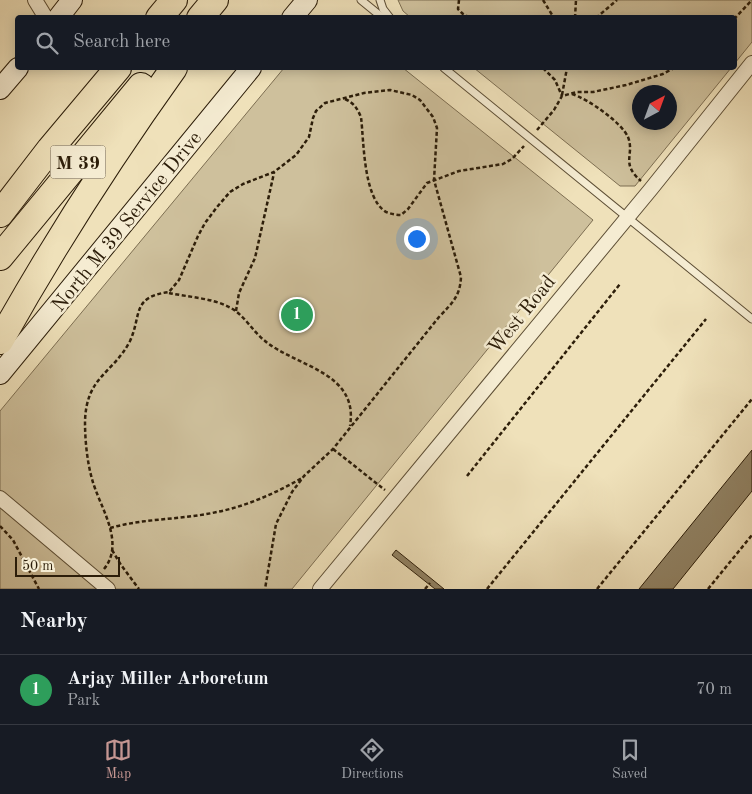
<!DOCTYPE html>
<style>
body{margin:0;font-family:"Old Standard TT",serif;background:#242831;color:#f1f3f6}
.compass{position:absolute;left:632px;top:85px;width:45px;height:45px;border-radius:50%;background:#171b24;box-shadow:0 2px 12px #0003;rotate:41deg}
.scale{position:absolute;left:15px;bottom:12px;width:105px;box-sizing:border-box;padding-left:5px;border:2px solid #2c1d09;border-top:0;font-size:14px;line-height:18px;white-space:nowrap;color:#2c1d09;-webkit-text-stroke:4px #f5ecd2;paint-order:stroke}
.you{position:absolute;left:416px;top:238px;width:18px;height:18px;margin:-12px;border:4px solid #fff;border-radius:50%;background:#1a73e8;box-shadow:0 0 0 8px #1a73e833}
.badge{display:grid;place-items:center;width:32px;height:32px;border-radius:50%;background:#c59692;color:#fff;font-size:16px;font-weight:700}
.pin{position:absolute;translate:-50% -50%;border:2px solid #fff;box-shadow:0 1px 5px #0006}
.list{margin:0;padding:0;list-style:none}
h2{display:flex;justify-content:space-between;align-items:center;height:65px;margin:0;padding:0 20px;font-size:21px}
h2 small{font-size:16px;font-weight:400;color:#9ea1a6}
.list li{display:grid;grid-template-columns:32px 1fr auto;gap:15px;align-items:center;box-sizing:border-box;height:70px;padding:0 20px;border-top:1px solid #363941}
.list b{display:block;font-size:19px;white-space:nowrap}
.list p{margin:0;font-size:16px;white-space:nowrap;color:#9ea1a6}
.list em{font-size:16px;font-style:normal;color:#9ea1a6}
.icon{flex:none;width:28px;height:28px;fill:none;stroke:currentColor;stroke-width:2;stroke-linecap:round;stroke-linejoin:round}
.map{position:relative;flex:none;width:752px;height:589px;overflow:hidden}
.search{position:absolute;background:#171b24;box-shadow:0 2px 12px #0003;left:15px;right:15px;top:15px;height:55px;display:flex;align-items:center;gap:12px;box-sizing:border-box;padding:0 18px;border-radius:5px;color:#9ea1a6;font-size:19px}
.sheet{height:135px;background:#171b24}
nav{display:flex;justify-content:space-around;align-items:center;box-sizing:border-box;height:70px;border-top:1px solid #363941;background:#171b24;font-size:14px;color:#9ea1a6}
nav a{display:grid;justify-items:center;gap:2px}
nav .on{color:#c59692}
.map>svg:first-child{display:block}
</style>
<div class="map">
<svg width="752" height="589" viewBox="0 0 752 589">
<rect width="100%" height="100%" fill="#efe1ba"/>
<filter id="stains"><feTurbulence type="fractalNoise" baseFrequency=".004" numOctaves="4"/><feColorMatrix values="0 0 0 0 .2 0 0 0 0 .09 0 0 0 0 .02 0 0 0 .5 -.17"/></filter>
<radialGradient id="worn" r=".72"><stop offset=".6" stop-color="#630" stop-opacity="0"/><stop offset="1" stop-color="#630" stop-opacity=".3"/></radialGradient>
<g fill="#cec09c" stroke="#7d6e52" fill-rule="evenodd">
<polygon points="398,0 752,0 752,42 735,63 734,18 410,17 403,11"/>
<polygon points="284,68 403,68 593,220 292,589 0,589 0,411"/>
<path d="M474,68H731L635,186H620ZM640,92H670V122H640Z"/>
</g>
<g fill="#918365" stroke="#2c1d09">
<polygon points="752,450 752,491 673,589 639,589"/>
<polygon points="396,550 444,589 435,589 392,555"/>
</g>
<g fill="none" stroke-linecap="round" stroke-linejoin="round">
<g stroke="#5d4e35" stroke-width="9">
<g id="lane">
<polyline points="361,0 383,18"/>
<polyline points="380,0 383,9 390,18"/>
<polyline points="444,68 752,319"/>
</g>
</g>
<g stroke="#5d4e35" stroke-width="16">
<g id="street">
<polyline points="35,0 46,18"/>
<polyline points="0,498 108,589"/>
<polyline points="320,589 651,189 752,63"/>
</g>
</g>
<g stroke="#2c1d09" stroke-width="22">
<g id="secondary">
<polyline points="58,18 72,0"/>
<polyline points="292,18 307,0"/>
<polyline points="0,89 18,68"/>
<polyline points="0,374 251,68"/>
</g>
</g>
<g stroke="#2c1d09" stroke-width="28">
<g id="highway">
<polyline points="159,18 174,0"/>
<polyline points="200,18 215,0"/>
<polyline points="0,214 50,149 118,68"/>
<polyline points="0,257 141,86"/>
<path d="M0,341C53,246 111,156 174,68"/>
</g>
</g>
<g stroke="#2c1d09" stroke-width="2.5" stroke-dasharray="4 2.5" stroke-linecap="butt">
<polyline points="459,0 458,9 463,14 470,18"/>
<polyline points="543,0 554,18"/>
<polyline points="575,18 576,0"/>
<polyline points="596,18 617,0"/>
<polyline points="734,19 752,0"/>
<polyline points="543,68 555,80 562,96"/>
<path d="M572,94C588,99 621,122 628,137C635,155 620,163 641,181"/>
<polyline points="562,95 567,68"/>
<path d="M345,99C354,103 357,108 361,117C364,141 363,198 386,212C391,214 396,215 401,215L408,209L427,183L459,171L503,164L512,159L524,146"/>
<polyline points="537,130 554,110 562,96 577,92 593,92 626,85 663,74 674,68"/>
<path d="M169,293C188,297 212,298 229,307C244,314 252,331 265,341C297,367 359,372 350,426"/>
<polyline points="236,311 239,293 255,258 274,173"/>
<polyline points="333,449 385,490"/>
<polyline points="467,476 620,284"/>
<polyline points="0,526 13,540 39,589"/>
<path d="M110,528C145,518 181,520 217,512C247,506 276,493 302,478"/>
<polyline points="112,550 121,565 139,589"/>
<path d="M104,569C126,542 99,506 92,479C87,461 85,440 85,422C86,376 113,374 130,341C142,315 131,297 169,292L179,280L198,236L205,223L217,207L230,192L243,184L274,172L296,155L309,137L313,118L316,111L325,103L364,93L390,90L412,95L420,100L433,117L437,128L434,180L461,277C460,297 452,303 439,317L333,449L304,476L292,492L276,524L265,589"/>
<polyline points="425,589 430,583"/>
<polyline points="487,589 706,319"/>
<polyline points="597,589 752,399"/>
<polyline points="708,589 752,535"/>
</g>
<use href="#lane" stroke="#f5ecd2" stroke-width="7"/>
<use href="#street" stroke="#f5ecd2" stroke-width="14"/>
<use href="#secondary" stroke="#f5ecd2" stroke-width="20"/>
<use href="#highway" stroke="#efe1ba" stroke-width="26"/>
</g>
<g text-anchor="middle" stroke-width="5" stroke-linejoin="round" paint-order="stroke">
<rect fill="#f5ecd2" stroke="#685b45" stroke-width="1" x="50.5" y="145.5" width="55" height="33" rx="4"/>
<g font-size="19" font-weight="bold" fill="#2c1d09">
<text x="78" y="169">M 39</text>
</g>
<g font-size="20" fill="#2c1d09" stroke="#f5ecd2">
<text transform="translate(126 221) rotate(-51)" y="7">North M 39 Service Drive</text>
<text transform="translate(521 314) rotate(-51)" y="7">West Road</text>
</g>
</g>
<rect width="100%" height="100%" filter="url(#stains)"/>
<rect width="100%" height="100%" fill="url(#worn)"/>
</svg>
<svg class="compass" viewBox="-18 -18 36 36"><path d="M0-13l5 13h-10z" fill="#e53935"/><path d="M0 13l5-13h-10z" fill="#9ea1a6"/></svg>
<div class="scale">50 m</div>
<div class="you"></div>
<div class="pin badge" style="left:297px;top:315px;background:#2e9e5b">1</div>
<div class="search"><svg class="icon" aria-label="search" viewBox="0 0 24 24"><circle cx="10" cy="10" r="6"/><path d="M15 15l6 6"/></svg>Search here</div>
</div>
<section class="sheet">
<h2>Nearby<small></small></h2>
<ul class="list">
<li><span class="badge" style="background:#2e9e5b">1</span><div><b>Arjay Miller Arboretum</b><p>Park</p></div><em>70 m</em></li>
</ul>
</section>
<nav>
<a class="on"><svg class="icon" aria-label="map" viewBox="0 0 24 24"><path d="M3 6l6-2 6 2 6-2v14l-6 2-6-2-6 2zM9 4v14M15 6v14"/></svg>Map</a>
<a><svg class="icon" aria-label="directions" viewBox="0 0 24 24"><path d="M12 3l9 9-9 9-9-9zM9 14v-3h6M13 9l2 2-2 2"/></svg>Directions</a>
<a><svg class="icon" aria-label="saved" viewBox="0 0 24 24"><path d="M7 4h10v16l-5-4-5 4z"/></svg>Saved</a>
</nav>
